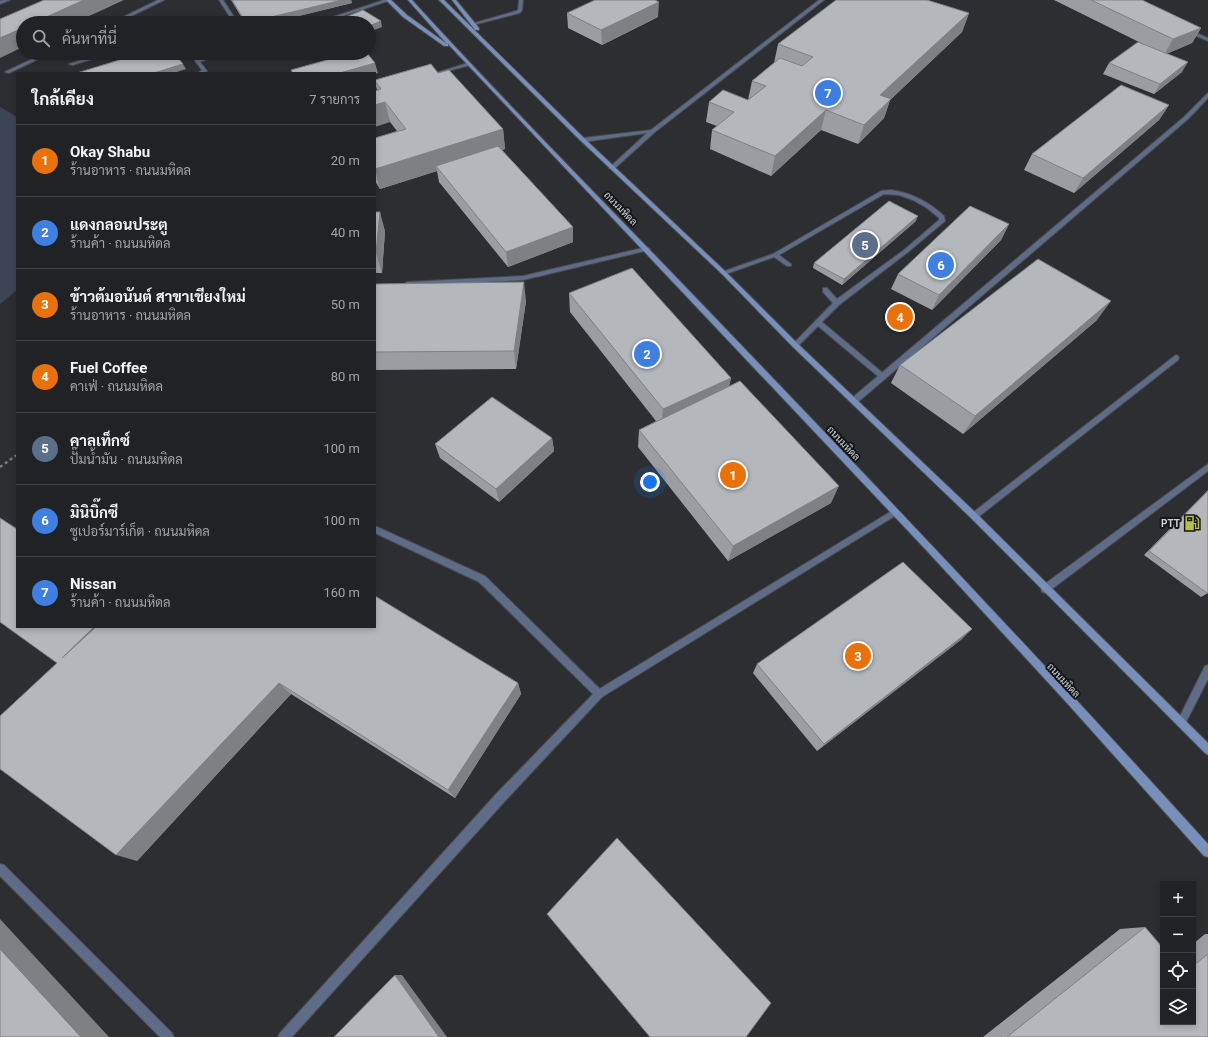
<!DOCTYPE html>
<html lang="th">
<meta charset="utf-8">
<style>
body{margin:0;font-family:Roboto,Sarabun,sans-serif;background:#2d2f32;color:#f1f3f6}
.controls{position:absolute;right:12px;bottom:12px;display:grid;overflow:hidden;border-radius:0px;box-shadow:0 2px 6px #0003}
.controls button{width:36px;height:36px;display:grid;place-items:center;padding:0;border:0;border-bottom:1px solid #3e3f43;background:#212226;color:#f1f3f6;font:20px sans-serif}
.you{position:absolute;left:650px;top:482px;width:14px;height:14px;margin:-10px;border:3px solid #fff;border-radius:50%;background:#1a73e8;box-shadow:0 0 0 6px #1a73e833}
.badge{display:grid;place-items:center;width:26px;height:26px;border-radius:50%;background:#b9c046;color:#fff;font-size:13px;font-weight:700}
.pin{position:absolute;translate:-50% -50%;border:2px solid #fff;box-shadow:0 1px 4px #0006}
.list{margin:0;padding:0;list-style:none}
h2{display:flex;justify-content:space-between;align-items:center;height:52px;margin:0;padding:0 16px;font-size:17px}
h2 small{font-size:13px;font-weight:400;color:#a2a4a7}
.list li{display:grid;grid-template-columns:26px 1fr auto;gap:12px;align-items:center;box-sizing:border-box;height:72px;padding:0 16px;border-top:1px solid #3e3f43}
.list b{display:block;font-size:15px;white-space:nowrap}
.list p{margin:0;font-size:13px;white-space:nowrap;color:#a2a4a7}
.list em{font-size:13px;font-style:normal;color:#a2a4a7}
.icon{flex:none;width:22px;height:22px;fill:none;stroke:currentColor;stroke-width:2;stroke-linecap:round;stroke-linejoin:round}
.map{position:relative;flex:none;width:1208px;height:1037px;overflow:hidden}
.search{position:absolute;background:#212226;box-shadow:0 2px 6px #0003;left:16px;top:16px;width:360px;height:44px;display:flex;align-items:center;gap:10px;box-sizing:border-box;padding:0 14px;border-radius:22px;color:#a2a4a7;font-size:15px}
.panel{position:absolute;background:#212226;box-shadow:0 2px 6px #0003;left:16px;top:72px;width:360px;height:556px;border-radius:0px}
.map>svg:first-child{display:block}
</style>
<div class="map">
<svg width="1208" height="1037" viewBox="0 0 1208 1037">
<rect width="100%" height="100%" fill="#2c2e32"/>
<polygon fill="#3c4556" points="0,107 17,117 17,290 0,304"/>
<g fill="none" stroke-linecap="round" stroke-linejoin="round">
<g stroke="#4a4b4f" stroke-width="2">
<g id="lane">
<polygon points="219,0 223,0 238,23 234,23 232,20 221,23 214,23 230,17"/>
<polygon points="384,0 391,0 322,23 315,23"/>
<polygon points="519,0 523,0 522,10 520,13 473,25 471,24 516,11 518,10"/>
<polygon points="819,0 824,0 655,132 614,169 609,168 647,133 583,142 580,140 583,138 651,130"/>
<polygon points="1187,29 1208,38 1208,41 1185,31 1185,30"/>
<polygon points="104,53 111,53 73,65 69,64"/>
<polygon points="218,53 225,53 200,62 207,71 204,73 198,73 202,70 195,61 195,60"/>
<polygon points="468,63 470,63 470,65 434,75 432,74"/>
<path d="M891,190C912,193 929,202 944,216L945,221L908,252L839,305L822,322L884,374L886,376L884,378H880L818,326L797,347H795L792,345L833,303L823,292V288H827L837,299L904,250L939,220V218L927,208L913,200L899,195L884,194L779,255L791,264V266H787L774,257L726,274H722L721,273L722,272L773,254L881,191Z"/>
<polygon points="647,247 650,249 649,250 523,280 407,286 404,284 407,282 523,276"/>
<polygon points="1176,355 1178,356 1179,358 1178,360 977,518 971,518 970,516 971,514"/>
<polygon points="1208,464 1208,471 1048,592 1045,593 1042,592 1041,589 1042,586"/>
<polygon points="375,526 485,576 602,691 604,694 602,697 599,698 596,697 479,582 375,533"/>
<polygon points="1208,665 1208,679 1184,726 1181,728 1178,726 1176,723 1178,720 1205,666"/>
<polygon points="0,864 4,865 172,1033 174,1037 160,1037 0,876"/>
</g>
</g>
<g stroke="#4a4b4f" stroke-width="2">
<g id="street">
<polygon points="4,0 10,0 0,4 0,1"/>
<polygon points="158,0 164,0 117,23 111,23"/>
<polygon points="45,53 51,53 9,73 5,72"/>
<polygon points="1208,93 1208,98 1188,119 858,402 852,402 851,400 852,398 1184,117"/>
<polygon points="895,509 898,510 899,512 898,514 602,697 505,801 292,1037 278,1037 280,1033 497,793 596,691"/>
</g>
</g>
<g stroke="#4a4b4f" stroke-width="2">
<g id="secondary">
<path d="M386,0H391L407,15L447,44L408,0H412C513,111 619,217 722,325C886,496 1049,668 1208,844V857L1204,856L1067,703L928,552L448,44V46H444L403,17Z"/>
<polygon points="439,0 444,0 585,139 726,272 797,343 977,514 1208,743 1208,755 1205,753 971,518 793,347 722,274 581,141"/>
<polygon points="452,0 456,0 479,28 479,30 475,30"/>
</g>
</g>
<polyline stroke="#797b7e" stroke-width="2.5" stroke-dasharray="3 3" stroke-linecap="butt" points="0,467 17,455"/>
<use href="#lane" fill="#5e6c87" fill-rule="evenodd"/>
<use href="#street" fill="#5e6c87" fill-rule="evenodd"/>
<use href="#secondary" fill="#788fb9" fill-rule="evenodd"/>
</g>
<g fill="#9b9da2">
<polygon points="231,0 351,0 352,3 270,23 245,23"/>
<polygon points="1054,0 1142,0 1201,28 1192,43 1166,54 1182,72 1154,94 1103,74 1109,63 1147,46"/>
<polygon points="567,13 658,17 602,45 568,28"/>
<polygon points="969,13 962,32 890,100 884,118 858,144 821,130 771,176 710,149 712,130 717,126 706,122 709,102 748,100 752,81 774,63 778,44"/>
<polygon points="438,73 503,129 505,149 502,150 573,227 573,242 508,267 439,182 437,171 380,189 375,181 375,138 397,131 390,122 377,90 375,83 375,80"/>
<polygon points="1169,105 1159,120 1074,193 1024,170 1032,154"/>
<polygon points="375,212 385,231 382,273 375,273"/>
<polygon points="916,221 842,285 813,268 814,263"/>
<polygon points="1009,224 1001,240 932,310 891,289 898,274"/>
<polygon points="375,284 526,301 516,369 375,370"/>
<polygon points="569,293 731,378 729,386 831,503 728,561 638,447 639,430 656,421 570,312"/>
<polygon points="1097,320 963,434 891,383 900,365"/>
<polygon points="552,438 554,451 499,502 440,458 435,444"/>
<polygon points="1208,490 1208,593 1201,597 1144,555"/>
<polygon points="17,627 518,683 521,694 455,798 291,694 137,861 57,663"/>
<polygon points="962,639 817,751 753,673 757,664"/>
<polygon points="1145,927 1193,1022 1193,944 1205,934 1208,934 1208,1037 983,1037 1120,929"/>
</g>
<g fill="#7e8084">
<polygon points="84,0 124,0 74,23 33,23"/>
<polygon points="342,0 351,0 352,3 270,23 246,23"/>
<polygon points="659,2 658,17 602,45 601,30"/>
<polygon points="969,13 962,32 890,100 884,118 858,144 864,125 880,95"/>
<polygon points="381,21 382,27 369,32 369,26"/>
<polygon points="23,28 23,47 0,58 0,38"/>
<polygon points="1201,28 1192,43 1164,55 1173,39"/>
<polygon points="1188,62 1182,72 1154,94 1160,84"/>
<polygon points="375,63 378,73 375,74 375,73 340,73"/>
<polygon points="183,64 186,69 174,73 154,73"/>
<polygon points="385,102 390,122 375,127 375,105"/>
<polygon points="1169,105 1159,120 1074,193 1083,178"/>
<polygon points="826,110 821,130 771,176 775,156"/>
<polygon points="503,129 505,149 439,170 436,166 437,171 380,189 375,169"/>
<polygon points="380,212 385,231 382,273 376,253"/>
<polygon points="918,216 916,221 842,285 844,279"/>
<polygon points="1009,224 1001,240 932,310 939,295"/>
<polygon points="573,227 573,242 508,267 506,252"/>
<polygon points="524,282 526,301 516,369 514,351"/>
<polygon points="1111,301 1097,320 963,434 975,416"/>
<polygon points="731,378 727,396 661,427 663,409"/>
<polygon points="552,438 554,451 499,502 496,489"/>
<polygon points="839,486 831,503 728,561 733,546"/>
<polygon points="94,627 126,627 62,658"/>
<polygon points="972,629 962,639 817,751 824,744"/>
<polygon points="279,683 291,694 137,861 116,855"/>
<polygon points="518,683 521,694 455,798 448,790"/>
<polygon points="0,919 109,1037 81,1037 0,949"/>
<polygon points="395,975 402,975 447,1037 439,1037"/>
</g>
<g fill="#b4b7bc" stroke="#7e8084">
<polygon points="44,0 84,0 33,23 23,23 23,28 0,38 0,19"/>
<polygon points="232,0 342,0 246,23"/>
<polygon points="595,0 655,0 659,2 601,30 567,13"/>
<polygon points="836,0 927,0 969,13 880,95 891,99 864,125 826,110 775,156 712,130 734,112 709,102 723,90 748,100 766,86 752,81 780,58 802,66 813,57 778,44"/>
<polygon points="1091,0 1142,0 1201,28 1173,39"/>
<polygon points="363,10 381,21 369,26 369,23 331,23"/>
<polygon points="1138,42 1188,62 1160,84 1109,63"/>
<polygon points="142,53 174,53 183,64 154,73 77,73"/>
<polygon points="352,53 367,53 375,63 340,73 293,73 291,70"/>
<polygon points="431,64 438,73 449,70 503,129 375,169 375,138 406,129 385,102 375,105 375,91 381,89 375,81 375,80"/>
<polygon points="1121,85 1169,105 1083,178 1032,154"/>
<polygon points="498,146 573,227 506,252 436,166"/>
<polygon points="889,201 918,216 844,279 814,263"/>
<polygon points="970,206 1009,224 939,295 898,274"/>
<polygon points="375,212 380,212 376,253 375,253"/>
<polygon points="1038,259 1111,301 975,416 900,365"/>
<polygon points="632,268 731,378 663,409 569,293"/>
<polygon points="524,282 514,351 375,352 375,284"/>
<polygon points="740,381 839,486 733,546 639,430"/>
<polygon points="492,397 552,438 496,489 435,444"/>
<polygon points="1208,491 1208,593 1207,593 1149,551"/>
<polygon points="0,518 17,529 17,627 94,627 62,658 96,627 375,627 375,596 518,683 448,790 279,683 116,855 0,769 0,716 57,663 0,622"/>
<polygon points="903,562 972,629 824,744 757,664"/>
<polygon points="617,838 771,1003 746,1037 650,1037 547,914"/>
<polygon points="1145,927 1163,948 1163,1022 1193,1022 1193,966 1208,954 1208,1037 1007,1037"/>
<polygon points="0,949 81,1037 0,1037"/>
<polygon points="395,975 439,1037 334,1037"/>
</g>
<defs>
<g id="fuel-bare" transform="scale(1.2)"><path d="M-5.5-6h7V0h2V4h1.3V-2.5L3-4.5l.8-.8L6-3V5H2.5V1h-1V6h-7ZM-4.2-4.7v3.2H.2V-4.7Z" fill="#b9c046" stroke="#151618" stroke-width="2.5" paint-order="stroke"/></g>
</defs>
<g fill-rule="evenodd">
<use href="#fuel-bare" x="1192" y="523"/>
</g>
<g text-anchor="middle" stroke-width="4" stroke-linejoin="round" paint-order="stroke">
<g font-size="10" fill="#d0d1d4" stroke="#151618">
<text transform="translate(621 208) rotate(46)" y="4">ถนนมหิดล</text>
<text transform="translate(844 443) rotate(47)" y="4">ถนนมหิดล</text>
<text transform="translate(1064 680) rotate(47)" y="4">ถนนมหิดล</text>
</g>
<g font-size="10" font-weight="bold" fill="#d0d1d4" stroke="#151618" text-anchor="end">
<text x="1180" y="527">PTT</text>
</g>
</g>
</svg>
<div class="controls">
<button>+</button>
<button>−</button>
<button><svg class="icon" aria-label="locate" viewBox="0 0 24 24"><circle cx="12" cy="12" r="6"/><path d="M12 2v4M12 18v4M2 12h4M18 12h4"/></svg></button>
<button><svg class="icon" aria-label="layers" viewBox="0 0 24 24"><path d="M12 4l9 5-9 5-9-5zM3 14l9 5 9-5"/></svg></button>
</div>
<div class="you"></div>
<div class="pin badge" style="left:733px;top:475px;background:#e8710a">1</div>
<div class="pin badge" style="left:647px;top:354px;background:#3f7fe0">2</div>
<div class="pin badge" style="left:858px;top:656px;background:#e8710a">3</div>
<div class="pin badge" style="left:900px;top:317px;background:#e8710a">4</div>
<div class="pin badge" style="left:865px;top:245px;background:#5c6f8a">5</div>
<div class="pin badge" style="left:941px;top:265px;background:#3f7fe0">6</div>
<div class="pin badge" style="left:828px;top:93px;background:#3f7fe0">7</div>
<div class="search"><svg class="icon" aria-label="search" viewBox="0 0 24 24"><circle cx="10" cy="10" r="6"/><path d="M15 15l6 6"/></svg>ค้นหาที่นี่</div>
<section class="panel">
<h2>ใกล้เคียง<small>7 รายการ</small></h2>
<ul class="list">
<li><span class="badge" style="background:#e8710a">1</span><div><b>Okay Shabu</b><p>ร้านอาหาร · ถนนมหิดล</p></div><em>20 m</em></li>
<li><span class="badge" style="background:#3f7fe0">2</span><div><b>แดงกลอนประตู</b><p>ร้านค้า · ถนนมหิดล</p></div><em>40 m</em></li>
<li><span class="badge" style="background:#e8710a">3</span><div><b>ข้าวต้มอนันต์ สาขาเชียงใหม่</b><p>ร้านอาหาร · ถนนมหิดล</p></div><em>50 m</em></li>
<li><span class="badge" style="background:#e8710a">4</span><div><b>Fuel Coffee</b><p>คาเฟ่ · ถนนมหิดล</p></div><em>80 m</em></li>
<li><span class="badge" style="background:#5c6f8a">5</span><div><b>คาลเท็กซ์</b><p>ปั๊มน้ำมัน · ถนนมหิดล</p></div><em>100 m</em></li>
<li><span class="badge" style="background:#3f7fe0">6</span><div><b>มินิบิ๊กซี</b><p>ซูเปอร์มาร์เก็ต · ถนนมหิดล</p></div><em>100 m</em></li>
<li><span class="badge" style="background:#3f7fe0">7</span><div><b>Nissan</b><p>ร้านค้า · ถนนมหิดล</p></div><em>160 m</em></li>
</ul>
</section>
</div>
